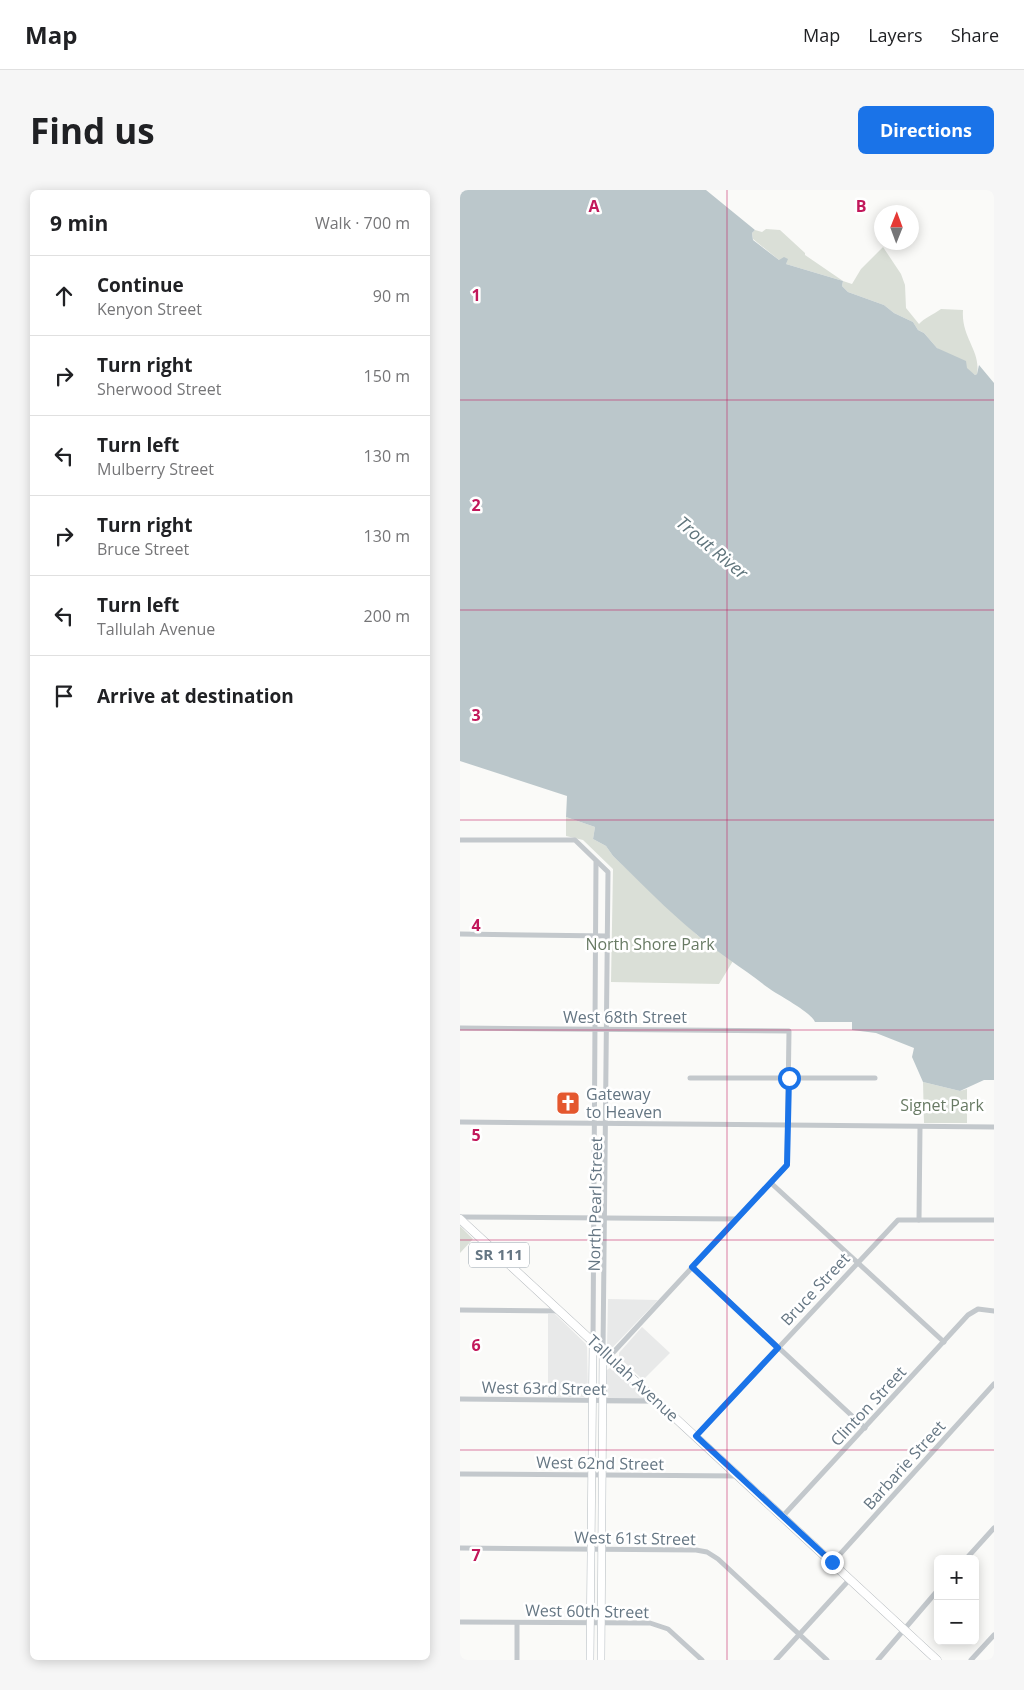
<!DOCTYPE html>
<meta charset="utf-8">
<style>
body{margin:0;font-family:"Open Sans",sans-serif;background:#f6f6f6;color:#202124}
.controls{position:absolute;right:15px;bottom:15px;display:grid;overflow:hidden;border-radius:8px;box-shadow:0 2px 12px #0003}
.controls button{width:45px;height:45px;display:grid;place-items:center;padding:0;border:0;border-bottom:1px solid #e0e0e0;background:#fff;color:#202124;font:25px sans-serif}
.compass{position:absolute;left:414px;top:15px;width:45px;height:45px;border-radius:50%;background:#fff;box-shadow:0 2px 12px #0003;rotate:1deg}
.stop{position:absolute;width:15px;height:15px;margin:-11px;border:4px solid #1a73e8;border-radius:50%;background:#fff}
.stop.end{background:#1a73e8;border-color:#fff;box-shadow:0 1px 5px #0008}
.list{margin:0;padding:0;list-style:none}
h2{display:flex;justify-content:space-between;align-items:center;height:65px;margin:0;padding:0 20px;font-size:21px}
h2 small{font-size:16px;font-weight:400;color:#757577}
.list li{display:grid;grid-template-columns:32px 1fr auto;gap:15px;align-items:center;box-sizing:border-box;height:80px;padding:0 20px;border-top:1px solid #e0e0e0}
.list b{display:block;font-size:19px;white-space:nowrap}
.list p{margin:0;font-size:16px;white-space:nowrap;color:#757577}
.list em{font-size:16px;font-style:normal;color:#757577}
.icon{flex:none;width:28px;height:28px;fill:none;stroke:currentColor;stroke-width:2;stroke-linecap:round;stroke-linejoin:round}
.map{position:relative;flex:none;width:534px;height:1470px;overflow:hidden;border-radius:8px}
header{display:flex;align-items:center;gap:30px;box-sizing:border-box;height:70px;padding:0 25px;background:#fff;border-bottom:1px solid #e0e0e0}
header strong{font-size:24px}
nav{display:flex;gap:28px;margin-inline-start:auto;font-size:18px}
.intro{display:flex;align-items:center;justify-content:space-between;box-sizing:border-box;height:120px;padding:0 30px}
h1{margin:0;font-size:35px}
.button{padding:12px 22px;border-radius:8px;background:#1a73e8;color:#fff;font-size:18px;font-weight:700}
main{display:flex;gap:30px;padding:0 30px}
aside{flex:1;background:#fff;border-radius:8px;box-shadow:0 2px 12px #0003}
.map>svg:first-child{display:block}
</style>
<header>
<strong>Map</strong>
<nav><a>Map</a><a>Layers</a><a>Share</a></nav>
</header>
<div class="intro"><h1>Find us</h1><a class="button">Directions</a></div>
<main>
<aside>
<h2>9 min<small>Walk · 700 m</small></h2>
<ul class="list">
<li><svg class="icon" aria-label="ahead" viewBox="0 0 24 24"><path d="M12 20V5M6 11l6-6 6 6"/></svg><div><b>Continue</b><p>Kenyon Street</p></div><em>90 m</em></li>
<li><svg class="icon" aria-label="right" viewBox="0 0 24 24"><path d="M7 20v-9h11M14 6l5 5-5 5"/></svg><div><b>Turn right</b><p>Sherwood Street</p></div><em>150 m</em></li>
<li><svg class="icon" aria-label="left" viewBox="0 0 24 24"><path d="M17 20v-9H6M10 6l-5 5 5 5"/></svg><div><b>Turn left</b><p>Mulberry Street</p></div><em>130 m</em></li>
<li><svg class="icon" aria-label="right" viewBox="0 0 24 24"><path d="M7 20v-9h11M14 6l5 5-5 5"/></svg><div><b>Turn right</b><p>Bruce Street</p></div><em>130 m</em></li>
<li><svg class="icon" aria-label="left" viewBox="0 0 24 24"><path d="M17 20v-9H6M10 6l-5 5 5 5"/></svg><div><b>Turn left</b><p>Tallulah Avenue</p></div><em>200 m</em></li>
<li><svg class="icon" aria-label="arrive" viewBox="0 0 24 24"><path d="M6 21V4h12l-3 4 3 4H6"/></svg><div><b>Arrive at destination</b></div></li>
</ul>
</aside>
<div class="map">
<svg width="534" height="1470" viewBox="0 0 534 1470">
<rect width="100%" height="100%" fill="#fafaf8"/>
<g fill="#e8e9e9">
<polygon points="148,1109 198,1110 151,1159 147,1156"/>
<polygon points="88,1124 95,1124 127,1155 128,1207 88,1207"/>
<polygon points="182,1137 210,1163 183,1190 159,1167 159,1163"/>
<polygon points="150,1178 153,1178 195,1214 147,1214 147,1180"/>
</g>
<g fill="#dadfd7">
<path d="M306,39L320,40L345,63V65L383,91L392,94L401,79L423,57L441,84L445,95L446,118L459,134C464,128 473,125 481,119L503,120C501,148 521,160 517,184L515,185L477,158L464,143L458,140L453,132L434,123L424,115L388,102L382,96L383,91L326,74L327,69L319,70L293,49L292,43L295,40L302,42Z"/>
<polygon points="106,627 135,637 133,649 146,656 153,666 237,745 273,771 259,794 151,792 153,679 123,650 106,646"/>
<polygon points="463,892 500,901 507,899 507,933 464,933"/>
<polygon points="0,1036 13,1049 0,1063"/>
</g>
<path fill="#bbc7cb" d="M0,0H246L295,40L292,43L293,50L319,70L324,67L328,69L326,74L383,91L382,96L388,102L424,115L434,123L453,132L458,140L464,143L477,158L506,171L507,178L515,185L517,184L519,175L534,193V890H524L500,901L463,892L452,867L454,858L416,843L392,840V832H355C350,821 319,806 307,797C284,779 258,763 236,744C207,720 180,692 153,666L146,656L133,649L135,637L106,627L107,606L0,571Z"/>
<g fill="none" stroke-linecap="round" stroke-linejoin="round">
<g stroke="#b3babf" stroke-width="8">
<g id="secondary">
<polyline points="130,1470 133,1152"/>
<polyline points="141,1470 143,1162"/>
</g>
</g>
<g stroke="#b5babe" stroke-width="9">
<polyline id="primary" points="0,1029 477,1470"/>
</g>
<g stroke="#c3c8cc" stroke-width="5">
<polyline points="0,650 115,650 148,682 143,1161"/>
<polyline points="0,744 147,746"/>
<polyline points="0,838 329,841 327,975 149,1167"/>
<polyline points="230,888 415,888"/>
<polyline points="0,932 534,937"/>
<polyline points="311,993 484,1152"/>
<polyline points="0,1027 277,1029"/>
<polyline points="459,1030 460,937"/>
<polyline points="232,1077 405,1238"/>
<polyline points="0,1120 99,1121"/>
<polyline points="133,1152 136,672"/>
<polyline points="0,1209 197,1211"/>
<polyline points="236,1246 438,1030 534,1030"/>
<polyline points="0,1284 279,1286"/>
<polyline points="322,1327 508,1125 518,1119 534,1121"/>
<polyline points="0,1358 236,1360 247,1362 258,1369 367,1470"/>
<polyline points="506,1369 534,1338"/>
<polyline points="373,1372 534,1194"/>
<polyline points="0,1432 190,1433 208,1439 242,1470"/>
<polyline points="57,1470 57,1433"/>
<polyline points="316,1470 390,1389"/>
<polyline points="418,1470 478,1400"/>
<polyline points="511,1470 534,1445"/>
</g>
<use href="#secondary" stroke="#fff" stroke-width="7"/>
<use href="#primary" stroke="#fff" stroke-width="8"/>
</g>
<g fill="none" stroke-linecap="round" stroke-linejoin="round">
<polyline stroke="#1a73e8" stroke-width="6" points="329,888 327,975 232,1077 318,1158 236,1246 372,1372"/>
</g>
<path fill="none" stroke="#c2185b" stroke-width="1" stroke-opacity="0.55" d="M267,0V1470M0,210H534M0,420H534M0,630H534M0,840H534M0,1050H534M0,1260H534"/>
<defs>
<g id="church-square" transform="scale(1.25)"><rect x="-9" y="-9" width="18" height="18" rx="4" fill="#e4572e" stroke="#fff"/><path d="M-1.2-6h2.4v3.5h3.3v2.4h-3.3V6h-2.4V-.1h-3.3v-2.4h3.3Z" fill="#fff"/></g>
</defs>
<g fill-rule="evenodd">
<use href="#church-square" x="108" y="913"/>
</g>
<g text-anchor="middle" stroke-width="5" stroke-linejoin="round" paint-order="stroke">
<rect fill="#fff" stroke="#939fa8" stroke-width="1" x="9" y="1052.5" width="60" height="25" rx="4"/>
<g font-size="15" font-weight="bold" fill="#657683">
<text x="39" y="1070">SR 111</text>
</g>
<g font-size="16" fill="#687a64" stroke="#fff">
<text x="190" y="760">North Shore Park</text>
<text x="482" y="921">Signet Park</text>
</g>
<g font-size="16" fill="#657683" stroke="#fff">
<text x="165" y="833">West 68th Street</text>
<text transform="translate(135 1014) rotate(-89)" y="6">North Pearl Street</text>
<text transform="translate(355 1099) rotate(-47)" y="6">Bruce Street</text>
<text transform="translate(173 1188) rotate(43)" y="6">Tallulah Avenue</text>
<text transform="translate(84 1198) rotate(1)" y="6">West 63rd Street</text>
<text transform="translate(408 1216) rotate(-47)" y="6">Clinton Street</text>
<text transform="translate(140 1273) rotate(1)" y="6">West 62nd Street</text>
<text transform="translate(444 1275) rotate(-48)" y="6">Barbarie Street</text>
<text transform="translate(175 1348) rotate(1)" y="6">West 61st Street</text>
<text transform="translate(127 1421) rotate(1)" y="6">West 60th Street</text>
</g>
<g font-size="16" fill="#657683" stroke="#fff" text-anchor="start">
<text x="126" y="910">Gateway<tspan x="126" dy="18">to Heaven</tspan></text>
</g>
<g font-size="18" font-style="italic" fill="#60757c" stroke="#fff">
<text transform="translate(252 358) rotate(40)" y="6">Trout River</text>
</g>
</g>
<g font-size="16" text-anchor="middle" font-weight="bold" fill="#c2185b" stroke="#fff" stroke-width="5" stroke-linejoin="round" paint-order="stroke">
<text x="134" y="22">A</text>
<text x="401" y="22">B</text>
<text x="16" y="111">1</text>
<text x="16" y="321">2</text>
<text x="16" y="531">3</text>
<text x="16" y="741">4</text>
<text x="16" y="951">5</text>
<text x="16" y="1161">6</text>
<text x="16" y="1371">7</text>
</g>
</svg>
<div class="controls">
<button>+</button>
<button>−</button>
</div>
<svg class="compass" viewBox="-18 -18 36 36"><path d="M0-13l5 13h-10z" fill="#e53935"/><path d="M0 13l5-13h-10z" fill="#757577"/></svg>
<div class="stop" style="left:329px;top:888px"></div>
<div class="stop end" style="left:372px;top:1372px"></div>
</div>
</main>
